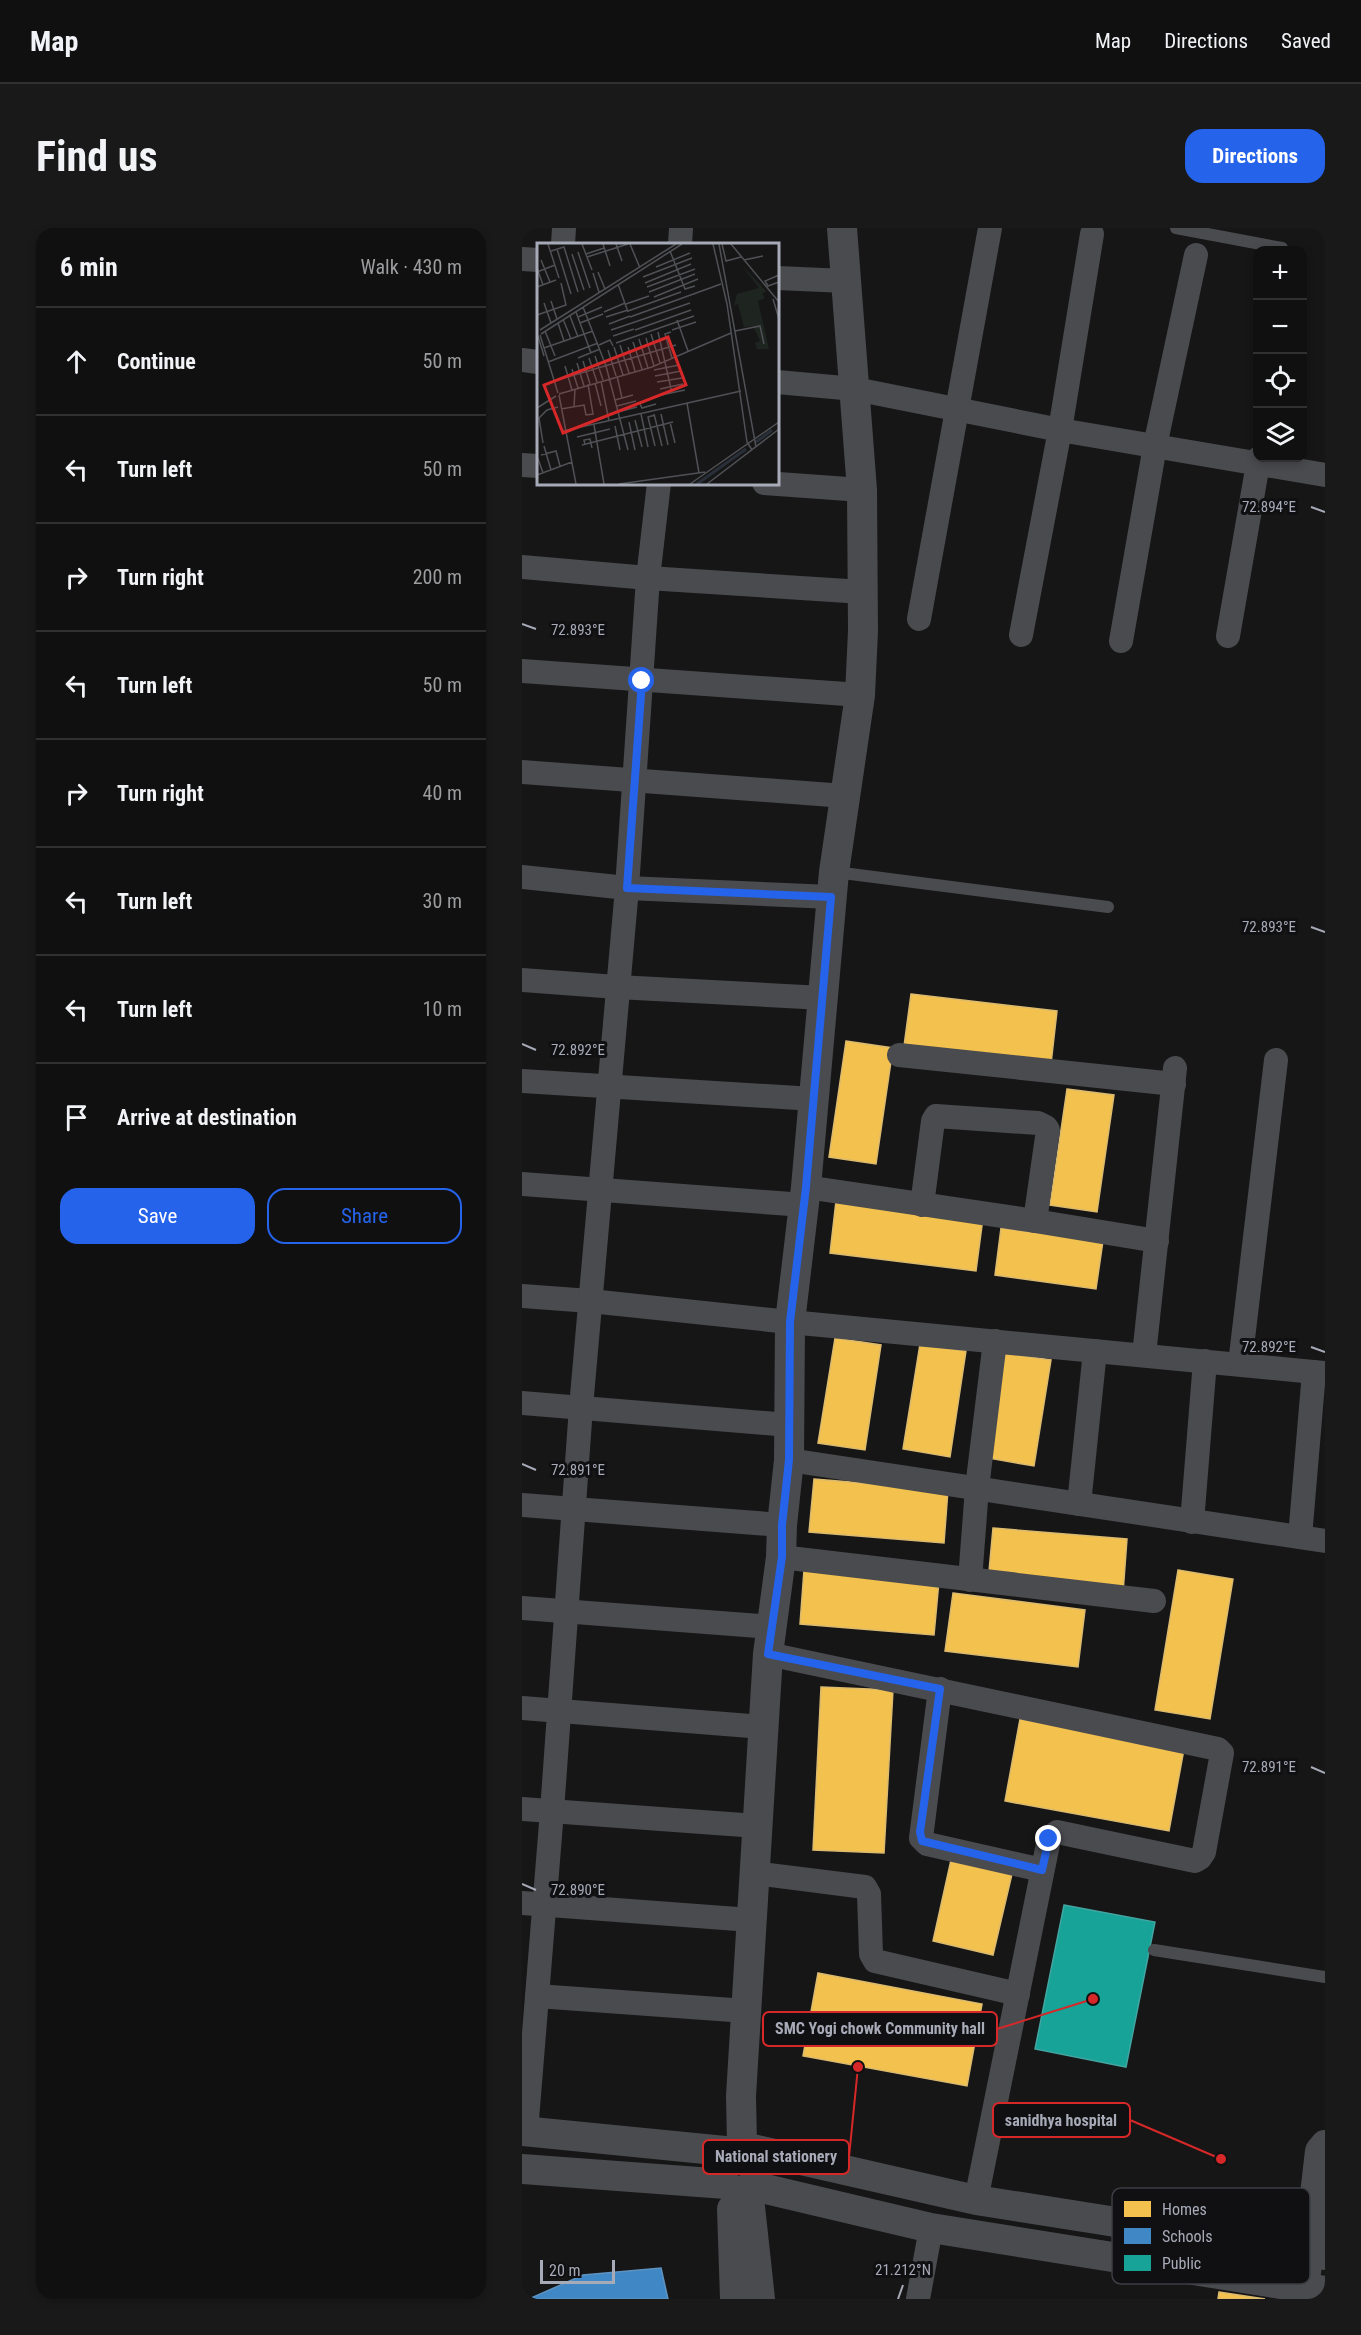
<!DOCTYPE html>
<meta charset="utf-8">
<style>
body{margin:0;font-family:"Roboto Condensed",sans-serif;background:#191919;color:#f1f3f6}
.controls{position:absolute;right:18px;top:18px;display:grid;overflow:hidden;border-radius:12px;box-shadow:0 3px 9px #0003}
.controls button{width:54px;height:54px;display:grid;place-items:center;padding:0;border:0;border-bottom:2px solid #303030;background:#101010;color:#f1f3f6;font:30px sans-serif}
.scale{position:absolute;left:18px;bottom:15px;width:75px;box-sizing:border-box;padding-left:6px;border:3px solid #a7aab7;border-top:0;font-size:16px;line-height:21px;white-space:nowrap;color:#a7aab7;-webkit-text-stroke:4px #101012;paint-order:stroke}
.stop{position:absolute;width:18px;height:18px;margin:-14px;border:4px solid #2563eb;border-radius:50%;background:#fff}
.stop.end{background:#2563eb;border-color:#fff;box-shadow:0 2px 6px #0008}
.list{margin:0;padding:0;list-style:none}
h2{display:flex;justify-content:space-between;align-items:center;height:78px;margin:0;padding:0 24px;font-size:26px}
h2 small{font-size:20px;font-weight:400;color:#9c9d9f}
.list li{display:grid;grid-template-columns:39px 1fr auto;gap:18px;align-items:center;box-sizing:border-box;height:108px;padding:0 24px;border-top:2px solid #303030}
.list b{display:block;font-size:22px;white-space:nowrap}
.list em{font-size:20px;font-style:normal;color:#9c9d9f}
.actions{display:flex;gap:12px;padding:18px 24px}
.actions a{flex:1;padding:14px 0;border:2px solid #2563eb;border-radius:18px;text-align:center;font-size:21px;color:#2563eb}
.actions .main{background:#2563eb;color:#fff}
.icon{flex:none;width:33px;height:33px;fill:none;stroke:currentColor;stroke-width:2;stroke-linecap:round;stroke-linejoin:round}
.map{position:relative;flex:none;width:803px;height:2071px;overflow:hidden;border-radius:18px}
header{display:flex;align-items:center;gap:36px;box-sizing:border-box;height:84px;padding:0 30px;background:#101010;border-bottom:2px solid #303030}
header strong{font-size:28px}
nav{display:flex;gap:33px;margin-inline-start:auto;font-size:21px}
.intro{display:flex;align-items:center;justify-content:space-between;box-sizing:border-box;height:144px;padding:0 36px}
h1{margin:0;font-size:42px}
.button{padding:15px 27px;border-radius:18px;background:#2563eb;color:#fff;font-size:21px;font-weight:700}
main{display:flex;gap:36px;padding:0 36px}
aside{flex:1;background:#101010;border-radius:18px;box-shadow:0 3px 9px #0003}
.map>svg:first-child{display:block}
</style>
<header>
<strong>Map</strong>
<nav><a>Map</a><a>Directions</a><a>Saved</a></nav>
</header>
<div class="intro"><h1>Find us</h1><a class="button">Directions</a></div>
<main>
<aside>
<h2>6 min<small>Walk · 430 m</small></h2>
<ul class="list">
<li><svg class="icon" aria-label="ahead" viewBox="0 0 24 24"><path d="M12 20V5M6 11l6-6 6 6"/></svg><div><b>Continue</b></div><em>50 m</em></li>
<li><svg class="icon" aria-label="left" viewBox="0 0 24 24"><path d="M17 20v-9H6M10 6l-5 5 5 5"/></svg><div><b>Turn left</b></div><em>50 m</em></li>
<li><svg class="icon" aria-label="right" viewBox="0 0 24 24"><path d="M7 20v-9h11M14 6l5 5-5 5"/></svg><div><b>Turn right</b></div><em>200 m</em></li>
<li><svg class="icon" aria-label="left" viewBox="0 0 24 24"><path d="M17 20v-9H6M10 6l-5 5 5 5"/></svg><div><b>Turn left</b></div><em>50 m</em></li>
<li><svg class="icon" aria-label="right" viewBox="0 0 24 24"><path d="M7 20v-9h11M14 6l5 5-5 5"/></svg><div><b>Turn right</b></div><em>40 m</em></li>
<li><svg class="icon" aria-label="left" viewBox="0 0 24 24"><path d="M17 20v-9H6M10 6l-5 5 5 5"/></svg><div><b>Turn left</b></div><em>30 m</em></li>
<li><svg class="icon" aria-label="left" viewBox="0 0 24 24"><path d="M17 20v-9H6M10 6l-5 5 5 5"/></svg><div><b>Turn left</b></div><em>10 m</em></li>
<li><svg class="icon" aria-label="arrive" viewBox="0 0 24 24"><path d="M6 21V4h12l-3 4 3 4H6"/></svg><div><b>Arrive at destination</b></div></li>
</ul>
<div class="actions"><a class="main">Save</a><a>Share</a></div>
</aside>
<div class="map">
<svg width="803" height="2071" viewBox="0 0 803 2071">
<rect width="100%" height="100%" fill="#161616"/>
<g fill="#f2c14e" stroke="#dcba6e" stroke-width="1.5">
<polygon points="389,766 535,783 529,836 382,818"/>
<polygon points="324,813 371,820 354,936 307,929"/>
<polygon points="545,861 592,867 575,984 528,977"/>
<polygon points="314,973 461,990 454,1043 308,1025"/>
<polygon points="479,1000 581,1013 574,1061 473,1047"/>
<polygon points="313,1110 359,1117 343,1222 296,1215"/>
<polygon points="398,1116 444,1123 428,1229 381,1221"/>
<polygon points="483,1125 529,1132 512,1238 466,1230"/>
<polygon points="292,1251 426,1262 422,1315 287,1304"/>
<polygon points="471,1300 605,1311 601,1365 466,1354"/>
<polygon points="282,1342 417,1353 412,1407 278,1396"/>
<polygon points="656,1342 711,1351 688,1491 633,1482"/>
<polygon points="431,1365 563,1382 556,1439 423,1423"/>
<polygon points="299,1459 371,1462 362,1625 291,1622"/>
<polygon points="498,1491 662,1521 647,1603 483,1573"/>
<polygon points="429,1632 490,1646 471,1727 411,1713"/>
<polygon points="296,1745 460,1776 445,1858 281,1828"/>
<polygon points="697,2064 743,2071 696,2071"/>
</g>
<polygon fill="#3f88c5" stroke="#5e92c1" stroke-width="1.5" points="139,2040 146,2071 7,2071 61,2047"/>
<polygon fill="#17a398" stroke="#42a5a1" stroke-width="1.5" points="542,1677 633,1694 604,1839 513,1821"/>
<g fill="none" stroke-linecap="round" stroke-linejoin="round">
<g stroke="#4a4b4f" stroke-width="12">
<polyline points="654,0 760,20"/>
<polyline points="313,644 586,679"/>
<polyline points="632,1722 803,1749"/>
</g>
<g stroke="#4a4b4f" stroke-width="24">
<polyline points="41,16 42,0"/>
<polyline points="158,16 159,0"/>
<polyline points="0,31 16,32"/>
<polyline points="255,50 324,53"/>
<polyline points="0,132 16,134"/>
<polyline points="255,154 333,161 538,202 803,247"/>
<polyline points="0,237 16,238"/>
<polyline points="242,255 340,262"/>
<polyline points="0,339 126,350 341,364"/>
<polyline points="397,391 468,0"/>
<polyline points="499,407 538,202 570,6"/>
<polyline points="706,408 737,230"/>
<polyline points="599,413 633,218 674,27"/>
<polyline points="0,443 338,467"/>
<polyline points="0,544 323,568"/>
<polyline points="0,649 105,660 309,669"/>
<polyline points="0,752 95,759 301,770"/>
<polyline points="377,827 652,856"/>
<polyline points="0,853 292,871"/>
<polyline points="0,956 282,977"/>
<polyline points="284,959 513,993 635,1013"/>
<polyline points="400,977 411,893 414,888 516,895 524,899 526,902 513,993"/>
<polyline points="0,1068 68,1073 268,1094 803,1145"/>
<polyline points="622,1127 653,840"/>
<polyline points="718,1136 754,832"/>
<polyline points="0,1175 267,1197"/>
<polyline points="267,1232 803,1313"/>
<polyline points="557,1276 573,1123"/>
<polyline points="0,1277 260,1297"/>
<polyline points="670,1294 683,1133"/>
<polyline points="778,1309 792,1144"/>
<polyline points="259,1329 632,1373"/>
<polyline points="448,1352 455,1260 473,1113"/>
<polyline points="0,1380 250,1399"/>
<polyline points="246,1426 696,1521 700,1525 682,1624 678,1630 673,1633 535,1604 527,1611 454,1972"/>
<polyline points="418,1461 399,1610 405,1616 520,1642"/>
<polyline points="0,1480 241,1499"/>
<polyline points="0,1581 235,1598"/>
<polyline points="232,1645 343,1659 347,1666 349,1726 353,1733 496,1766"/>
<polyline points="0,1675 229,1692"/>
<polyline points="15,1768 224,1783"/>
<polyline points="4,1904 30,1583 59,1179 105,660 126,350 137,255"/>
<polyline points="396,2071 409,2000"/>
</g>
<g stroke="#4a4b4f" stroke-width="30">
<polyline points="0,1903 203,1923"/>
<polyline points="220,1917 219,1868 246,1426 259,1329 260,1297 267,1232 268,1094 284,959 312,644 338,467 341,403 340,262 320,0"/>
<polyline points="231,1921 454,1972 803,2027"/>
<polyline points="0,1941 204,1956"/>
<polyline points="231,1958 409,2000 803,2063"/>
<polyline points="226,1960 238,2071"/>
<polyline points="210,1981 213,2071"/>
<polyline points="784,2045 798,1923 803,1917"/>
</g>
</g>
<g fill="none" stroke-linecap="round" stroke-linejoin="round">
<polyline stroke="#2563eb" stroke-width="8" points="120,453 105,660 309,669 284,959 268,1094 267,1232 260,1297 260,1329 246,1426 418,1461 398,1604 400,1613 520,1642 527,1611"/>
</g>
<path fill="none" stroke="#a7aab7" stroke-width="2" d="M789,279L803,284M0,396L14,401M789,699L803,704M0,816L14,822M789,1119L803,1124M0,1236L14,1242M789,1539L803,1545M0,1656L14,1662M376,2071L381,2057"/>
<g transform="translate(15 15)">
<rect width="242" height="242" fill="#161616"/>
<path d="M204,21L229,48L225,51L228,55L221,58L232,106H220L218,100L223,98L216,83L207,84L201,61L197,63L200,51L222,45Z" fill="#1e2520"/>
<path fill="none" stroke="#292f38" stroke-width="3" d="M219,199L235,187M160,241L209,206"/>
<path fill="none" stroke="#505156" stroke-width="1.5" d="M11,1L22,35M45,1L55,27M66,1L73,23M79,1L85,18M93,1L103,25M176,1L190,61L210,199L215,207M182,1L219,204M185,1L189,18L204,14M194,1L242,59M20,6L34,51M14,8L27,4L41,49M133,8L148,46L158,43M41,9L53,45M35,11L47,47M49,11L67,5M50,14L91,1M4,17L13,39M207,17L226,13M119,24L153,10M0,25L6,42M0,29L18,22M61,29L68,46M56,30L62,49M242,32L228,38L231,43L242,39M106,34L155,15M108,40L154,21M81,41L91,69M0,44L19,37M110,44L158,26M112,49L158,31M117,54L161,36M236,56L242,76M14,58L20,76M7,60L14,80M89,61L112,53M46,64L69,123L91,207M91,68L144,49M39,69L54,110M67,69L88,60M0,72L29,62L24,40M33,73L41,94M41,74L65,64M69,74L91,67M93,74L184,41M26,76L34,96M140,77L151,108M21,80L27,98M43,80L66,71M95,80L153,60M72,81L93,73M3,87L139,1M74,87L95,80M98,87L154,67M135,87L159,79M8,88L18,113M198,88L223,83L227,101M121,89L135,150M134,89L128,91L135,115M4,91L145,1M114,91L123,120M3,92L21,150M1,93L7,113M76,93L97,86M109,95L117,123M102,96L111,125M96,99L105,126M79,100L157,73M62,102L73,97L76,103M83,102L92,130M77,104L86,132M91,104L98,128M7,105L56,88M71,107L79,133M58,113L66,137M41,115L63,106M52,115L60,139M46,118L53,141M11,119L61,100M40,120L47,143M28,123L35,147M35,126L41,145M117,127L142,122M80,133L85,155M118,133L144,128M17,138L139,102M64,138L72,178M120,139L145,135M58,140L64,163M123,146L146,141M22,151L115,124L194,90M22,152L39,241M124,152L148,147M78,157L96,152M150,160L162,230M103,161L105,165L119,161M80,163L99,158M37,164L38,146M0,165L19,153M24,166L47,162L49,172L56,171L51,141M81,169L100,164M104,171L111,204M117,171L125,203M124,171L131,202M118,172L111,174L118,203M98,177L105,204M92,179L98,207M133,179L138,200M57,182L67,241M78,183L83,207M26,188L204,148M40,194L73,186M6,200L2,175L10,167L21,164M45,202L136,179M48,202L47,197L53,196L55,205M7,203L14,227M4,212L19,208L23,223M0,213L6,230M0,232L35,219M82,241L168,229M153,241L242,179M170,241L242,186"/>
<path fill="#d62828" fill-opacity="0.15" stroke="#d62828" stroke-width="3" d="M131,94L149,142L26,190L7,142Z"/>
<rect width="242" height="242" fill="none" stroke="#a7aab7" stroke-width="3"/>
</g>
<rect x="590" y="1960" width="198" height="96" rx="9" fill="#101012" stroke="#3d3e44" stroke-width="1.5"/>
<rect x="602" y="1973" width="27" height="16" fill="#f2c14e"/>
<rect x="602" y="2000" width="27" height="16" fill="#3f88c5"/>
<rect x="602" y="2027" width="27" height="16" fill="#17a398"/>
<g font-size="16" fill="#a7aab7">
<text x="640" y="1987">Homes</text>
<text x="640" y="2014">Schools</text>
<text x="640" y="2041">Public</text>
</g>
<g font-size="15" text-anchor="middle" fill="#a7aab7" stroke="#101012" stroke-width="6" stroke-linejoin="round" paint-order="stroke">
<text x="747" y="284">72.894°E</text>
<text x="56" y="407">72.893°E</text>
<text x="747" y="704">72.893°E</text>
<text x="56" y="827">72.892°E</text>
<text x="747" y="1124">72.892°E</text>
<text x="56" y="1247">72.891°E</text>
<text x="747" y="1544">72.891°E</text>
<text x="56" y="1667">72.890°E</text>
<text x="381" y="2047">21.212°N</text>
</g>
<path fill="none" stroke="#d62828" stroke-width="2" d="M571 1771L475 1801M699 1931L608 1892M336 1839L327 1929"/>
<g fill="#d62828" stroke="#101012" stroke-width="2">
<circle cx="571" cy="1771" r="6"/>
<circle cx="699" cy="1931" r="6"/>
<circle cx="336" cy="1839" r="6"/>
</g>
<g fill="#101012" stroke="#d62828" stroke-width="2">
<rect x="241" y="1784" width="234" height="34" rx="6"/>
<rect x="471" y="1875" width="137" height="34" rx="6"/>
<rect x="181" y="1912" width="146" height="34" rx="6"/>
</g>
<g font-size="16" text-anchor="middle" font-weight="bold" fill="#a7aab7">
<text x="358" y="1806">SMC Yogi chowk Community hall</text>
<text x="539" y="1898">sanidhya hospital</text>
<text x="254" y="1934">National stationery</text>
</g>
</svg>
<div class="controls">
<button>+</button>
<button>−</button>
<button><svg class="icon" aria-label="locate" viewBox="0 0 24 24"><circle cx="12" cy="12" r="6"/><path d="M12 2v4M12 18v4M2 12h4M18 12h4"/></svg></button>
<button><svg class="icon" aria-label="layers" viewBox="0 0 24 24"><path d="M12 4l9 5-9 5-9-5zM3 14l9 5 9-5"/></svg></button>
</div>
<div class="scale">20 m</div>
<div class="stop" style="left:120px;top:453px"></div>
<div class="stop end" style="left:527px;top:1611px"></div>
</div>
</main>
